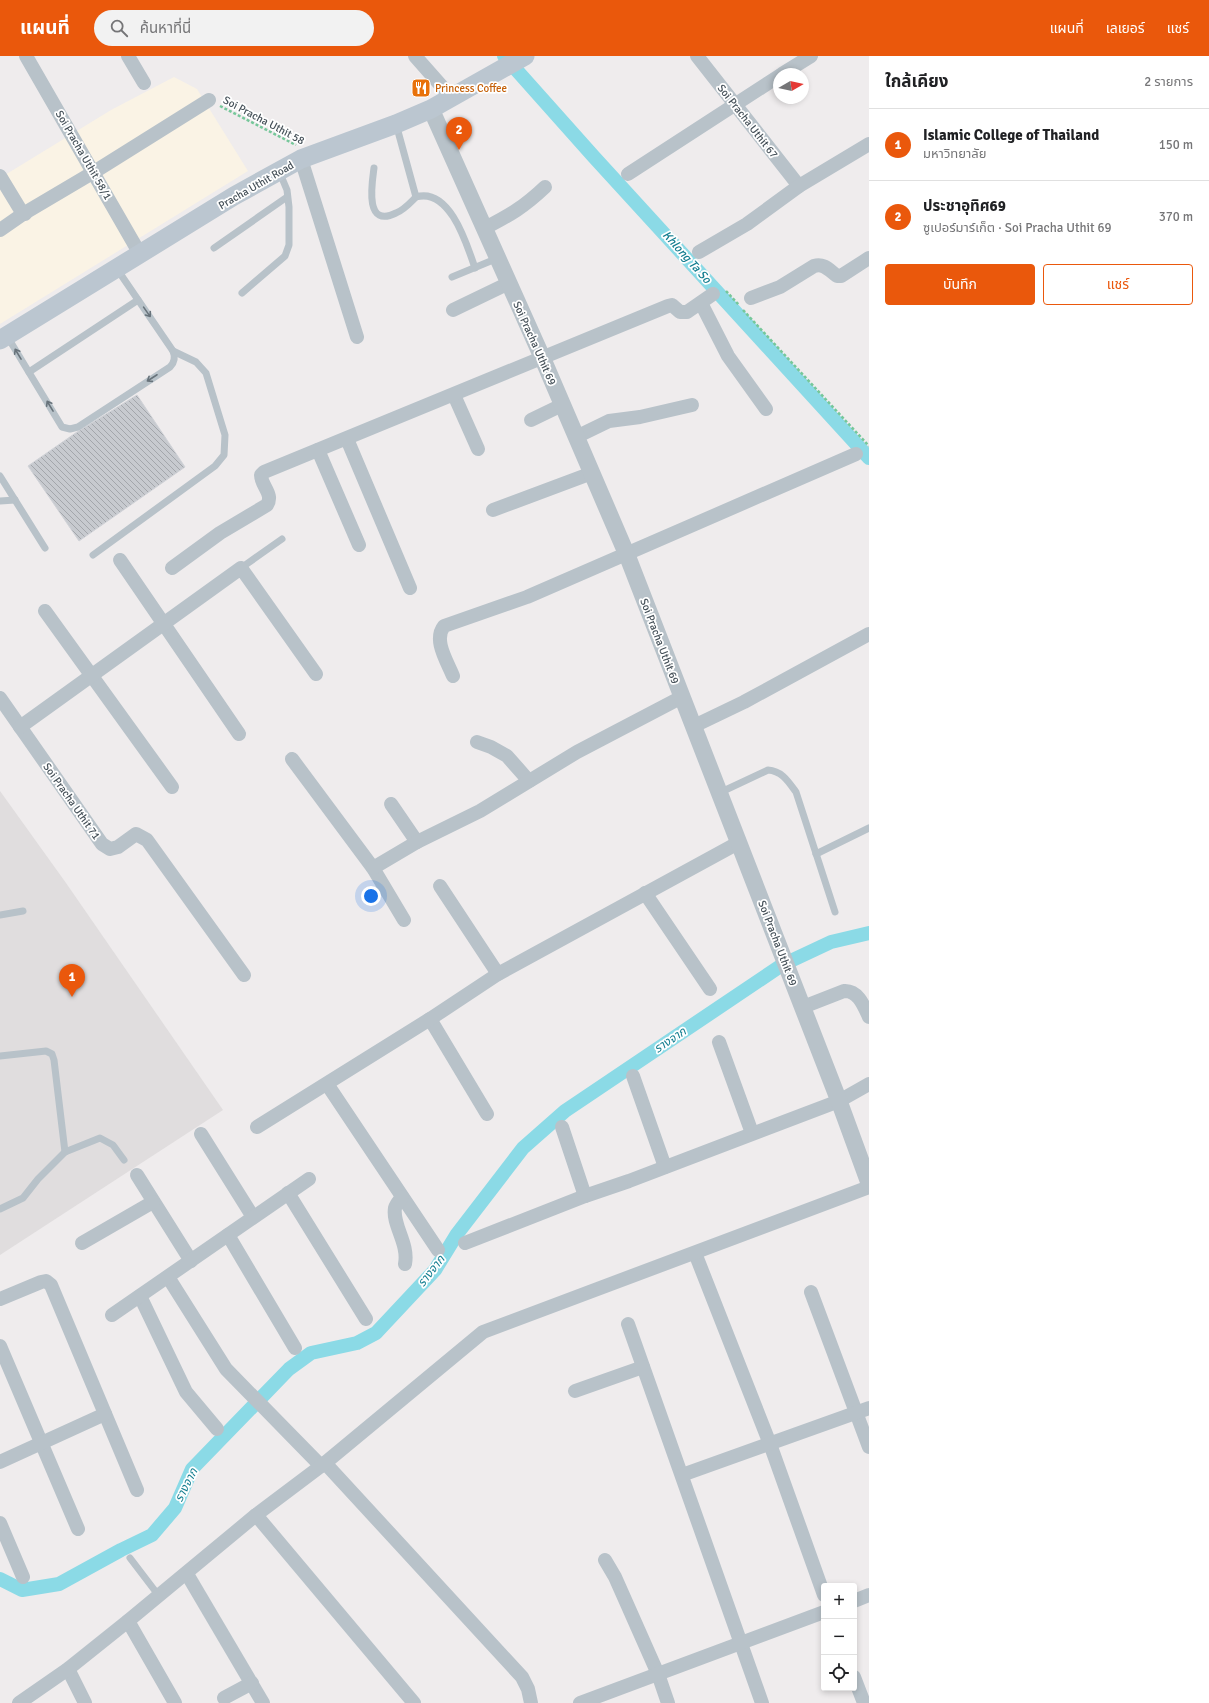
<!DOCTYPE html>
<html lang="th">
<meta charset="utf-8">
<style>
body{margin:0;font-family:Signika,"Noto Sans Thai",sans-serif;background:#f2f2f2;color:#202124}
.controls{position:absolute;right:12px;bottom:12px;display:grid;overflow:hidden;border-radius:4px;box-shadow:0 2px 6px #0003}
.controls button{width:36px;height:36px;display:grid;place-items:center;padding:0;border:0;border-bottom:1px solid #e0e0e0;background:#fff;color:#202124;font:20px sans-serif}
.compass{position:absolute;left:773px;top:12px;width:36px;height:36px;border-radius:50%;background:#fff;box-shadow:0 2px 6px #0003;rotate:81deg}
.you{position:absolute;left:371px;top:840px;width:14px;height:14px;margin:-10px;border:3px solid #fff;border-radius:50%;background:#1a73e8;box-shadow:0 0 0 6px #1a73e833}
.badge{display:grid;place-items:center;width:26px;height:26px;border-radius:50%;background:#ea580c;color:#fff;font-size:13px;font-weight:700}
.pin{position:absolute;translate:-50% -33px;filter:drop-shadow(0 1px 2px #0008)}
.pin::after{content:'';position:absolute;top:21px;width:14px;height:12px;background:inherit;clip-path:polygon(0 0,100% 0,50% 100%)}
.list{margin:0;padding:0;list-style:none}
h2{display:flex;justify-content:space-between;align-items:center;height:52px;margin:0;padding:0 16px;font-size:17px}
h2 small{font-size:13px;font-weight:400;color:#757577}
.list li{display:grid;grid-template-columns:26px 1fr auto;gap:12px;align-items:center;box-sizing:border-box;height:72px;padding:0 16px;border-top:1px solid #e0e0e0}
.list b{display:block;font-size:15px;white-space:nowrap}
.list p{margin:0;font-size:13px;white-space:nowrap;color:#757577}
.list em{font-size:13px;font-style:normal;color:#757577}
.actions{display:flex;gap:8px;padding:12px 16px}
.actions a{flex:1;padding:9px 0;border:1px solid #ea580c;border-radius:4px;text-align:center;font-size:14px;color:#ea580c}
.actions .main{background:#ea580c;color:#fff}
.icon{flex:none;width:22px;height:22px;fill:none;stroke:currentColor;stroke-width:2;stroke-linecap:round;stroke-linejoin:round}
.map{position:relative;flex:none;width:869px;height:1647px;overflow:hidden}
header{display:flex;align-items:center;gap:24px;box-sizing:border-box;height:56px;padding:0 20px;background:#ea580c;color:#fff}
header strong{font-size:19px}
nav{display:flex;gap:22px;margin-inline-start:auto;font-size:14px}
.search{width:280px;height:36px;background:#f2f2f2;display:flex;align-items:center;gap:10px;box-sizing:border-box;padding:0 14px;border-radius:22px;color:#757577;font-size:15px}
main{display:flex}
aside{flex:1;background:#fff}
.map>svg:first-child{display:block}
</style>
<header>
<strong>แผนที่</strong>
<div class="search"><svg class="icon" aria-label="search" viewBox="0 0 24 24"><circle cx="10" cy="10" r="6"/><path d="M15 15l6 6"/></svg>ค้นหาที่นี่</div>
<nav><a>แผนที่</a><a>เลเยอร์</a><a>แชร์</a></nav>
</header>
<main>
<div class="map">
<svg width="869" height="1647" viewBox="0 0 869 1647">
<defs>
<pattern id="building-back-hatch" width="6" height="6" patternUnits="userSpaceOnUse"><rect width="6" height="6" fill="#c7cacf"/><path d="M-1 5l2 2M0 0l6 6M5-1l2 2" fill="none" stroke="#a3a6ab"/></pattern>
</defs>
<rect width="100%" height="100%" fill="#efeced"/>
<polygon fill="#faf3e5" points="174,21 197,33 248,115 0,268 0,122 111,54"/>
<polygon fill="#e0ddde" points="0,735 66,827 223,1054 0,1199"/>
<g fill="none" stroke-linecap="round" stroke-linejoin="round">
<g stroke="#8bdae6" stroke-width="14">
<polyline points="504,0 594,101 869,402"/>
<polyline points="0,1523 22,1534 59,1528 121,1494 152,1479 175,1452 192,1413 289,1313 311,1297 357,1287 376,1277 435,1214 457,1178 523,1092 565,1055 782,909 831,886 869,877"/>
</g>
</g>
<polygon fill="url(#building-back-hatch)" stroke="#d1d3d8" points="137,339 185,411 79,485 28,410 77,376"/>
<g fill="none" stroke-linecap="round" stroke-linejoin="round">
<g stroke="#76c79a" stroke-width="2.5" stroke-dasharray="3 2" stroke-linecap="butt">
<polyline points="220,50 296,89"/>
<polyline points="726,235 739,249"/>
<polyline points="743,254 869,390"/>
</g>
<g stroke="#b8c2c9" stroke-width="7">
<path d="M396,68L416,141C450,131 467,189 475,212"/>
<path d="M374,112C372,127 364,173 396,157C404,154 410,147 416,141"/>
<polyline points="214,192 287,141"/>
<polyline points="452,221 498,202"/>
<polyline points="242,237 285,200 289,189 289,151 287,134 279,115"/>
<path d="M7,280L62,371L70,373L78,371L170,311C175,306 175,300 173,295L117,213"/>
<polyline points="29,316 138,244"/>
<polyline points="0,420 45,492"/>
<polyline points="0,445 15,444"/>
<polyline points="93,499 215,410 224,399 225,379 206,317 196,306 173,295"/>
<polyline points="241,512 282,483"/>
<path d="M719,737L768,714C782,715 788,725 796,736L835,856"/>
<polyline points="816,798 869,772"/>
<polyline points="0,859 23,855"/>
<polyline points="0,1000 46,995 52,998 54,1004 65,1096"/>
<polyline points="0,1153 23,1142 38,1123 65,1096 100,1082 113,1089 124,1104"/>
<polyline points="130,1502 159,1540"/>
</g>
<g stroke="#b8c2c9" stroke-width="14">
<polyline points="26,0 140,198"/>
<polyline points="128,0 144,27"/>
<polyline points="415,0 452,42"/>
<polyline points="697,0 799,130"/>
<polyline points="782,18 811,0"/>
<polyline points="301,103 357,281"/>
<polyline points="628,118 779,20"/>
<polyline points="0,120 23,158 25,158"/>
<path d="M485,172C510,159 524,151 545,131"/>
<polyline points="0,174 23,158 94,116 209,44"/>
<polyline points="699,196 747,168 799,130 869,88"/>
<path d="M751,242L780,231L814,210C824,207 829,214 837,220H841L869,202"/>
<polyline points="701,247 728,300 766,353"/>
<polyline points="453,254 509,227"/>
<polyline points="454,339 478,393"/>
<polyline points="531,364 562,349"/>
<polyline points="576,381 609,365 640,361 692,349"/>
<polyline points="347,383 410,532"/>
<polyline points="318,394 359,489"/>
<polyline points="493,454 592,417"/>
<polyline points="120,504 239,678"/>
<path d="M172,512L220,477L267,449C274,438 261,430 261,419L264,416L668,250L672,249L680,256H687L713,238"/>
<polyline points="45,555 172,731"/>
<path d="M453,620C447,605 433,584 444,570L527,541L856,398"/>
<polyline points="0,642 102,788 110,793 118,791 136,778 147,784 244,919"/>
<polyline points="694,670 744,646 869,578"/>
<polyline points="20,671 241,512 316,618"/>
<polyline points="477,686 491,691 507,700 529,725"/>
<polyline points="292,703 373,812 404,864"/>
<polyline points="391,748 417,786"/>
<polyline points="373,812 417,786 480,755 577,696 682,641"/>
<polyline points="440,830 498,918"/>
<polyline points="645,837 710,933"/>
<path d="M803,951L844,935C858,934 864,950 869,961"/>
<polyline points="430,963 487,1058"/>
<polyline points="719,986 752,1077"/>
<polyline points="633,1020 665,1111"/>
<polyline points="327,1028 438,1194"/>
<polyline points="257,1071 430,963 498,918 738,787"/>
<polyline points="562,1071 585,1140"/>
<polyline points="201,1078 253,1161"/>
<polyline points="137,1119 191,1205"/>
<polyline points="288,1137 366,1263"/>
<path d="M402,1141C400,1144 396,1148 395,1152C392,1169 409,1187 405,1208"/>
<polyline points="228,1179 295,1292"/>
<polyline points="82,1187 153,1146"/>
<polyline points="465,1187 585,1140 629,1125 839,1045 869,1028"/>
<polyline points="695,1197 770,1388 824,1539"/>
<polyline points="168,1221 226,1313 321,1410"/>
<polyline points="811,1236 869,1391"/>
<polyline points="140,1240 186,1336 217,1373"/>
<polyline points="0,1243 41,1226 46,1225 51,1229 137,1434"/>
<polyline points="112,1259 309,1123"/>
<polyline points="628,1268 762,1647"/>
<polyline points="0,1290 78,1473"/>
<polyline points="575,1335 643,1311"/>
<polyline points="0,1406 105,1358"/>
<polyline points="325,1407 522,1621 528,1633 531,1647"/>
<polyline points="682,1419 869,1352"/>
<polyline points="256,1459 414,1647"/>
<polyline points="0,1467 23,1521"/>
<polyline points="605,1504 615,1521 658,1618 668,1647"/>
<polyline points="187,1518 263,1647"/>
<polyline points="854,1545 869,1539"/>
<polyline points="128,1565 175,1647"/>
<polyline points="68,1613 85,1647"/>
<polyline points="854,1621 864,1647"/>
<polyline points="224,1642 252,1627"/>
<polyline points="19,1647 68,1613 128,1565 256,1459 325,1407 483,1276 869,1131"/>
<polyline points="580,1647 824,1556"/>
</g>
<polyline stroke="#b8c2c9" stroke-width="17" points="431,53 542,301 627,499 839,1045 869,1127"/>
<polyline stroke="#bbc6d0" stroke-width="19" points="0,284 234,140 301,103 396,68 431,53 525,0"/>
</g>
<defs><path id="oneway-shaft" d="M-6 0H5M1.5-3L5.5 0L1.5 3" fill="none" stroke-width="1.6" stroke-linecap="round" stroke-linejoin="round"/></defs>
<g stroke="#68737b">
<use href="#oneway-shaft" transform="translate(147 256) rotate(55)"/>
<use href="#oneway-shaft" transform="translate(18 298) rotate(-121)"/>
<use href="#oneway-shaft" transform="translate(152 322) rotate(147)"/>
<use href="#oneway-shaft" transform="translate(50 350) rotate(-121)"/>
</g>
<defs>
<g id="restaurant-square" transform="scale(1)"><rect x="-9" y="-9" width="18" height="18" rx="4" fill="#e8710a" stroke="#fff"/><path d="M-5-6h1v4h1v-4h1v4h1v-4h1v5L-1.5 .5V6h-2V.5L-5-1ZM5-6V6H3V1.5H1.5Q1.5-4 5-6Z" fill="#fff"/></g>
</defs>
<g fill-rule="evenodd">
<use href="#restaurant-square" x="421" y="32"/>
</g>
<g text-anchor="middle" stroke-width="3.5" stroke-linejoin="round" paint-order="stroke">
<g font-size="11" fill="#c56008" stroke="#fff" text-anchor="start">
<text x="435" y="36">Princess Coffee</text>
</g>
<g font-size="11" fill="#465159" stroke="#fff">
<text transform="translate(264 64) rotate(28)" y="4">Soi Pracha Uthit 58</text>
<text transform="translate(748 65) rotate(52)" y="4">Soi Pracha Uthit 67</text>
<text transform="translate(84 99) rotate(60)" y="4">Soi Pracha Uthit 58/1</text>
<text transform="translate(256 129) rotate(-30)" y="4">Pracha Uthit Road</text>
<text transform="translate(535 287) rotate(66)" y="4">Soi Pracha Uthit 69</text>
<text transform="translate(660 585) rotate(69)" y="4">Soi Pracha Uthit 69</text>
<text transform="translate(72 745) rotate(55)" y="4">Soi Pracha Uthit 71</text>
<text transform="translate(778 887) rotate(69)" y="4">Soi Pracha Uthit 69</text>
</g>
<g font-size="12" font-style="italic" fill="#147e90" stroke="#fff">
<text transform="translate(687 201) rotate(48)" y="4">Khlong Ta So</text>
<text transform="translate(670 984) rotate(-34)" y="4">รางจาก</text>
<text transform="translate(431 1215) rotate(-52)" y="4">รางจาก</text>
<text transform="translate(186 1429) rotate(-63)" y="4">รางจาก</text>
</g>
</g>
</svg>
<div class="controls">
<button>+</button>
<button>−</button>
<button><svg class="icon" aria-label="locate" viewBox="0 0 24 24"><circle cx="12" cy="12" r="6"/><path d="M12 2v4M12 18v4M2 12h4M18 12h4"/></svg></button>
</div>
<svg class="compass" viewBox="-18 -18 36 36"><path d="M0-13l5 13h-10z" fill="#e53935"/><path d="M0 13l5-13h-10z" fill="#757577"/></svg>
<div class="you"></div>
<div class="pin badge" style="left:72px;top:941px">1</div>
<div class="pin badge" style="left:459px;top:94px">2</div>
</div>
<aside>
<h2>ใกล้เคียง<small>2 รายการ</small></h2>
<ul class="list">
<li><span class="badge">1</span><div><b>Islamic College of Thailand</b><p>มหาวิทยาลัย</p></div><em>150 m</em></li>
<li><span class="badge">2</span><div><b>ประชาอุทิศ69</b><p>ซูเปอร์มาร์เก็ต · Soi Pracha Uthit 69</p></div><em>370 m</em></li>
</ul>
<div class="actions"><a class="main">บันทึก</a><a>แชร์</a></div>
</aside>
</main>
